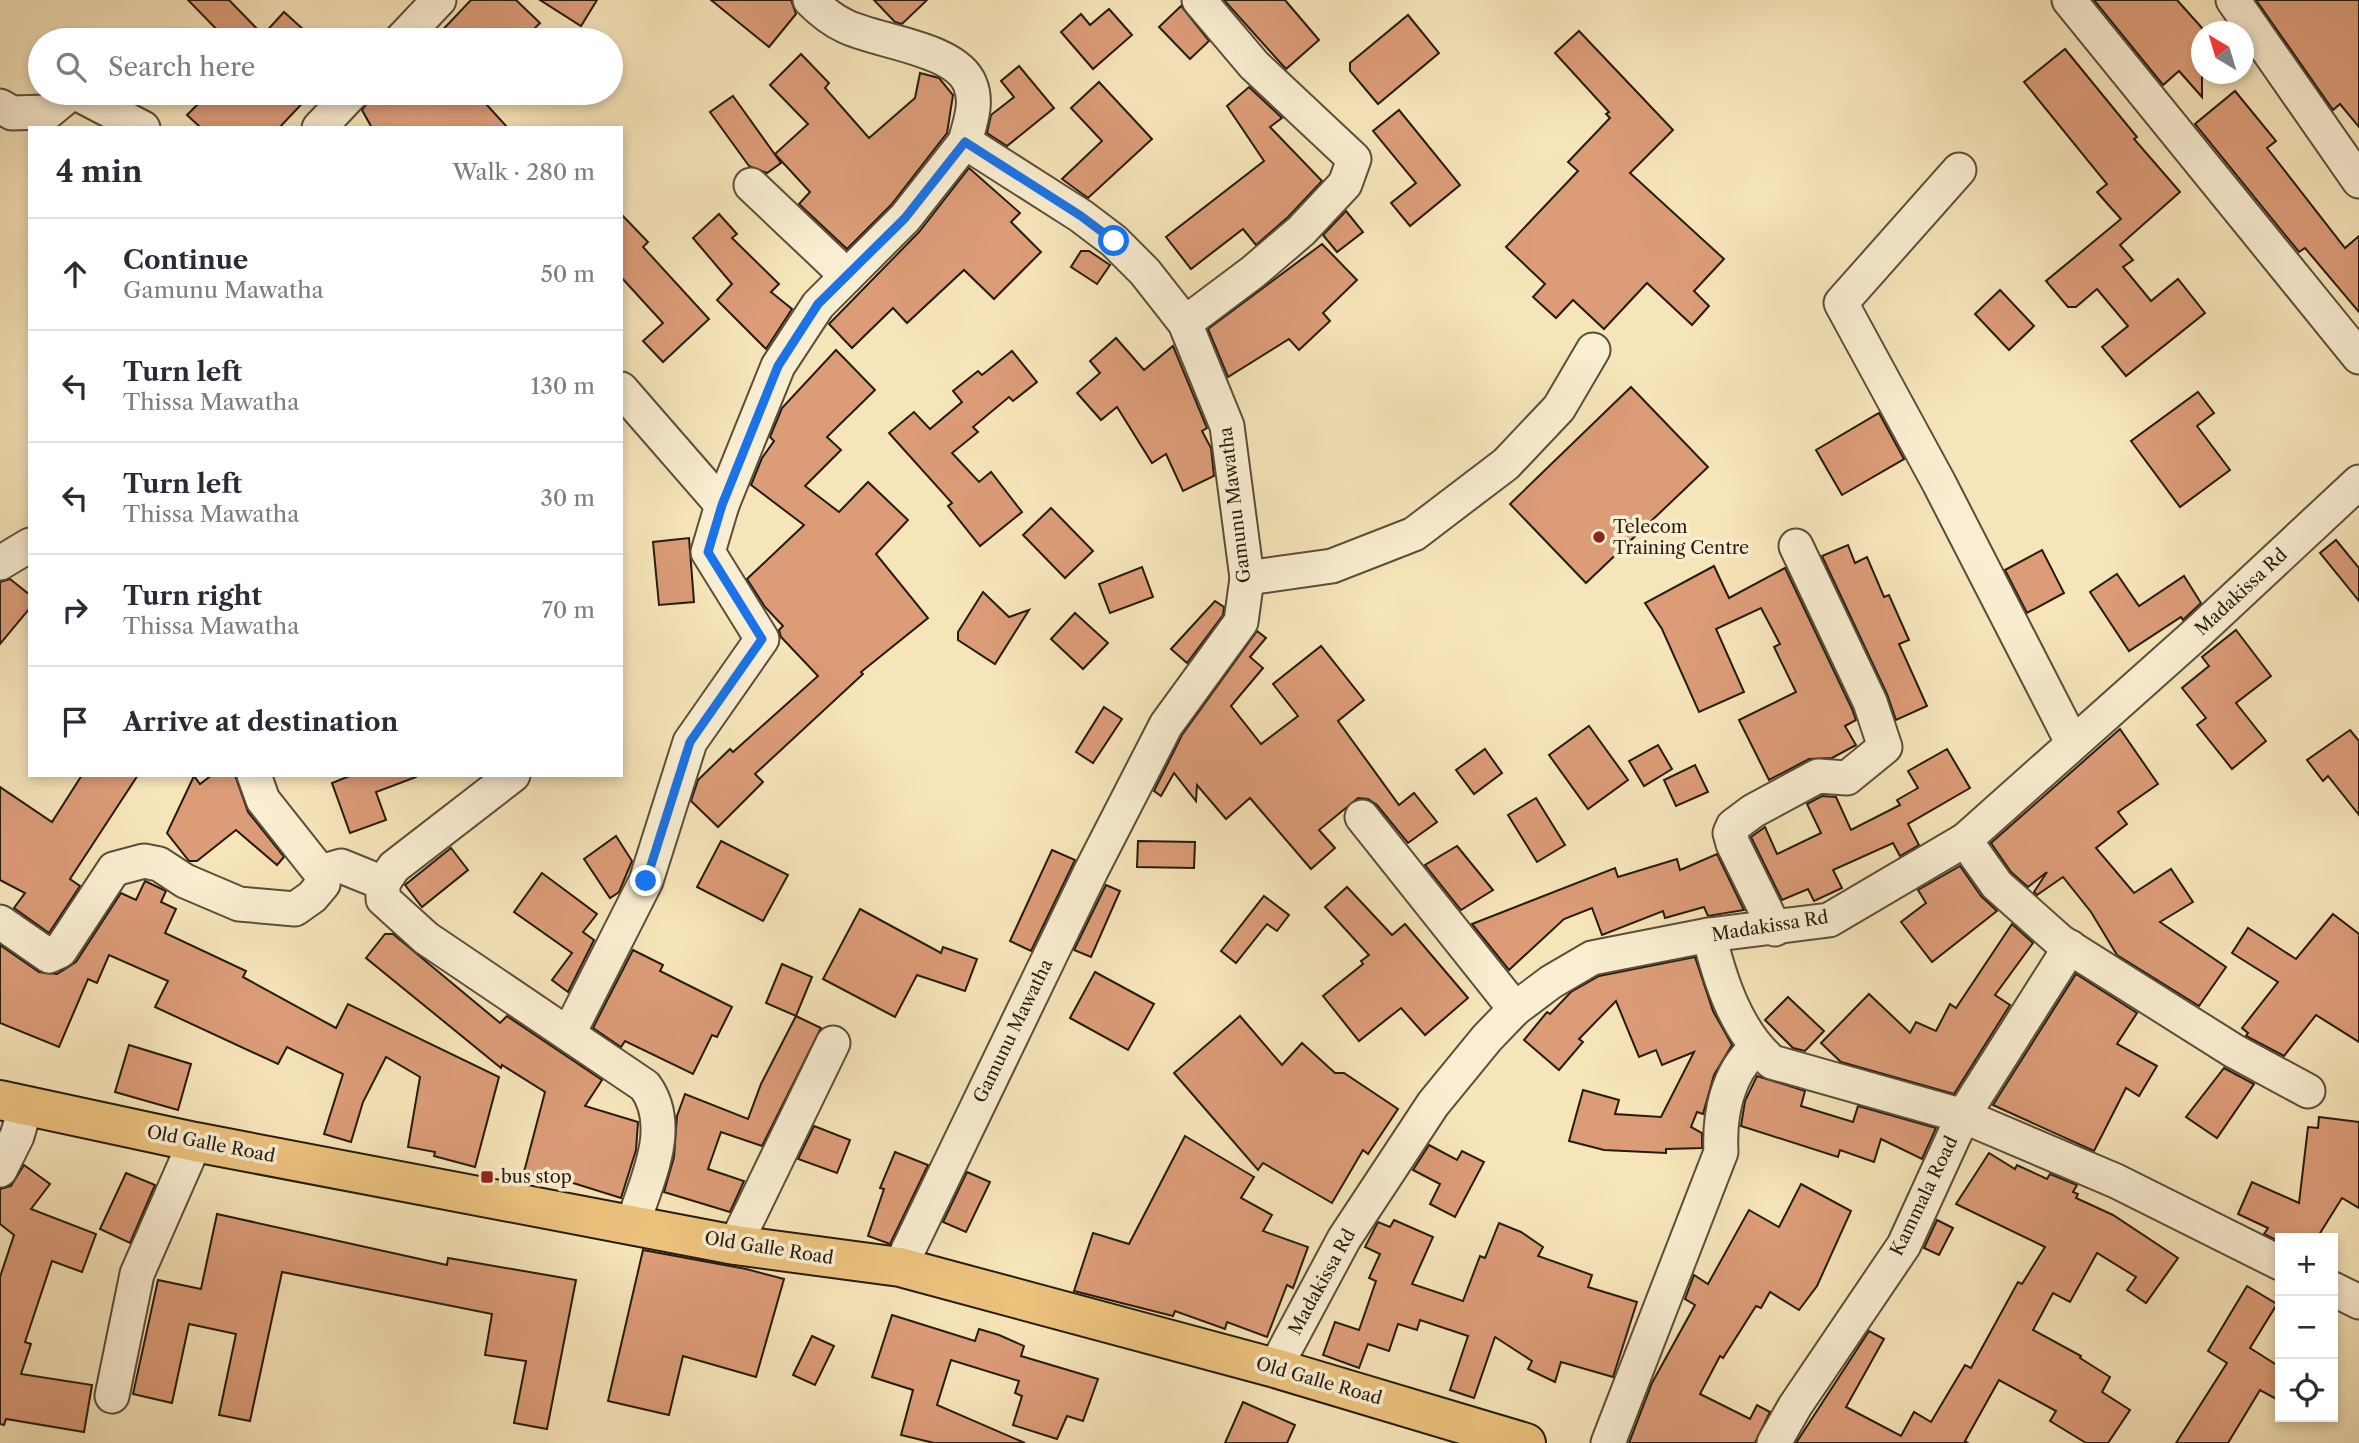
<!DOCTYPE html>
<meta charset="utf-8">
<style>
body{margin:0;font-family:"Libre Caslon Text",serif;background:#f2f2f3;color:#2b2b33}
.controls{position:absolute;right:21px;bottom:21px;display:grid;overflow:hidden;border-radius:0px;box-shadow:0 4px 10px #0003}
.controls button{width:63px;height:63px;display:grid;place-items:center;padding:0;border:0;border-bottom:2px solid #e1e1e2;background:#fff;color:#2b2b33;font:35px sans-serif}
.compass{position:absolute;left:2191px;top:21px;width:63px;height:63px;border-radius:50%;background:#fff;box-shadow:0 4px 10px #0003;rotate:322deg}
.stop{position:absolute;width:21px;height:21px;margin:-16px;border:5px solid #1a73e8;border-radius:50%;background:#fff}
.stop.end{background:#1a73e8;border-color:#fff;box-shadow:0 2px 7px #0008}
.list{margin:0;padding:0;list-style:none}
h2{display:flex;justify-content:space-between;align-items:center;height:91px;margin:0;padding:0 28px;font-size:30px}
h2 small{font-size:23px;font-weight:400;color:#7c7c81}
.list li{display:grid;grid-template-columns:46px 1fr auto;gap:21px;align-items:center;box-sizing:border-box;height:112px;padding:0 28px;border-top:2px solid #e1e1e2}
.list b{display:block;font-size:26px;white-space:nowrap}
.list p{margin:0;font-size:23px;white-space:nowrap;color:#7c7c81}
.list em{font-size:23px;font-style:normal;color:#7c7c81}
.icon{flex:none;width:38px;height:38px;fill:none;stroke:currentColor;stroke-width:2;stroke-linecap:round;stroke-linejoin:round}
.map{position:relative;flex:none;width:2359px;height:1443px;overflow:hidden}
.search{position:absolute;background:#fff;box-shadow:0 4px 10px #0003;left:28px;top:28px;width:595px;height:77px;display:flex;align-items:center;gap:18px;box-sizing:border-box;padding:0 24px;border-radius:38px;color:#7c7c81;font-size:26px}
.panel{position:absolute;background:#fff;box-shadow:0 4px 10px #0003;left:28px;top:126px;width:595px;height:651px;border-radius:0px}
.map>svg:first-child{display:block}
</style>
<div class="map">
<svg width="2359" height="1443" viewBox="0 0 2359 1443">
<rect width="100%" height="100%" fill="#f7e5ba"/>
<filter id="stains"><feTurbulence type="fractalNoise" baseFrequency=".00286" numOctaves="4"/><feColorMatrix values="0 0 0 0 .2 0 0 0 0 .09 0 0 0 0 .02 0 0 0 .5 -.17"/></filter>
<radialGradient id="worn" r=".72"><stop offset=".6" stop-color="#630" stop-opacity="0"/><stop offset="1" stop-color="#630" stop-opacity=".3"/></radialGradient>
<g fill="#dc9c78" stroke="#261b0f" stroke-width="2">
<polygon points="188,0 229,0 263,35 284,12 315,40 227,40"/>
<polygon points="471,0 516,0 540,23 523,40 433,40"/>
<polygon points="540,0 597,0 581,26"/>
<polygon points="711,0 791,0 796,14 769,47"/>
<polygon points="874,0 927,0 902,24 895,22"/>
<polygon points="1224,0 1285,0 1319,40 1286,69"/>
<polygon points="2094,0 2177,0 2202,28 2202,97 2179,71 2163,85"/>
<polygon points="2256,0 2359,0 2359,127 2340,104 2333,110"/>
<polygon points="1181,6 1209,41 1190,59 1159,27"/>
<polygon points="1109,9 1132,35 1093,69 1061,32 1081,14 1090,25"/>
<polygon points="1408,15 1439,53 1378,104 1350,71 1350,63"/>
<polygon points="1579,31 1673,130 1630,173 1724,259 1694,291 1709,306 1692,325 1647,283 1604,329 1573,300 1556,318 1533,297 1545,284 1506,247 1578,171 1568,162 1610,118 1606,114 1609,112 1555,53"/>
<polygon points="2065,49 2137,137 2134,139 2180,192 2120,245 2133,260 2123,267 2151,301 2178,279 2205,313 2126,376 2102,347 2128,326 2097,289 2076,307 2068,307 2046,281 2121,219 2097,192 2107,184 2024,82"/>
<polygon points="801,54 829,83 825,88 869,138 915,98 920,73 939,78 953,95 947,133 891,205 847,249 799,204 810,192 775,154 808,124 770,85"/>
<polygon points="1019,66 1054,108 1007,146 987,133 991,115 1014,97 1001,81"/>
<polygon points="1099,82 1152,139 1088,198 1062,179 1102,141 1071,108"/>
<polygon points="1249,87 1282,118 1270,127 1322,181 1288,217 1256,245 1243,229 1191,269 1166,237 1264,161 1227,106"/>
<polygon points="2235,91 2276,141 2267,148 2345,248 2359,236 2359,312 2305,248 2299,252 2195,124"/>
<polygon points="209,93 312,93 279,128 201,128 187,115"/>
<polygon points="384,93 476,93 508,128 372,128 362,110 368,102"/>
<polygon points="733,96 781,163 767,173 749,166 710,112"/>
<polygon points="1399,110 1460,185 1410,226 1391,203 1416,183 1373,131"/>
<polygon points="969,168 1020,213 1011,222 1041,252 994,299 964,270 907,323 893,308 852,348 829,324 919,232"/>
<polygon points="1346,211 1363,232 1337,252 1323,235"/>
<polygon points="621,214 648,242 643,247 709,319 663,362 643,341 663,323 621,277"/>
<polygon points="719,214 737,234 732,238 779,284 771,292 792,309 766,349 717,300 732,284 693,238"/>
<polygon points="1322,244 1357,280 1323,313 1330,321 1299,350 1289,339 1228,377 1208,329"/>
<polygon points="1081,251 1089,251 1110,265 1097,284 1071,267"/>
<polygon points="2000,290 2034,326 2009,350 1975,314"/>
<polygon points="1116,338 1144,370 1173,346 1207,428 1202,431 1211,448 1214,476 1183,491 1166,454 1152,463 1117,407 1101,420 1077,393 1100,373 1090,361"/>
<polygon points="836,350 875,390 827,437 841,450 805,486 839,512 868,482 908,520 876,554 928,618 861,672 863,674 755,774 763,782 718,827 691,801 698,780 730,749 733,752 818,676 781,637 779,630 783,626 765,607 747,579 804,525 751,485 762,458 774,441 770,437 782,408"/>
<polygon points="1012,351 1037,382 1013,401 1009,397 973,427 978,432 952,453 979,482 991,472 1022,512 980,546 948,506 952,503 889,433 914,412 930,429 962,402 953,391 978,371 982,375"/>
<polygon points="1631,387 1708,467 1586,583 1510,504"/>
<polygon points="2198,392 2214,413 2197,426 2230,470 2180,507 2131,441"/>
<polygon points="1879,413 1904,459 1842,495 1816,450"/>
<polygon points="1051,508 1093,551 1065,578 1023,535"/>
<polygon points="689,538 694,602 659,605 653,542"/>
<polygon points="2336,540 2359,568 2359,601 2320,553"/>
<polygon points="1848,545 1855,563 1867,557 1884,597 1889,595 1909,640 1899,644 1927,706 1896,720 1887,694 1822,556"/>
<polygon points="2042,550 2064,593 2027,613 2005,570"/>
<polygon points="1714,566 1729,598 1785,568 1852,709 1856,720 1845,726 1856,745 1832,758 1809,759 1769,780 1739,720 1796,692 1774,647 1780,644 1761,608 1716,629 1744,692 1699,712 1662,629 1645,603"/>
<polygon points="1142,567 1153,597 1110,613 1099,584"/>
<polygon points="2117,574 2139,606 2184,576 2201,603 2183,620 2181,617 2129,651 2090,592"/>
<polygon points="10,579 30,595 30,608 0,644 0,582"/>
<polygon points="983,592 1009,617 1029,610 995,664 958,640 958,632"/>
<polygon points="1215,601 1224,607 1223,615 1187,663 1171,649"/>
<polygon points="1075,613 1108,643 1083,669 1051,639"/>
<polygon points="2236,630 2271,676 2236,703 2266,741 2232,769 2197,725 2206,718 2182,688 2209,666 2202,657"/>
<polygon points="1257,631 1266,638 1250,657 1263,668 1231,706 1261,744 1298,716 1273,684 1321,646 1364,700 1338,721 1399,805 1414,793 1437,822 1408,843 1377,805 1368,799 1358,798 1319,830 1335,848 1311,869 1250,798 1226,819 1197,785 1196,801 1174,773 1161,796 1154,791 1182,735"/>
<polygon points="1104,707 1122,719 1093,763 1076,752"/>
<polygon points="1589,726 1628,780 1588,809 1549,755"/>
<polygon points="2120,729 2158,784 2118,812 2127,824 2096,848 2134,893 2171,869 2193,902 2160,922 2226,967 2199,1006 2117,955 2091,912 2063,877 2037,895 2034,892 2047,872 2028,887 2011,872 1991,843"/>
<polygon points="2350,730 2359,741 2359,815 2328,776 2323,781 2307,760"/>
<polygon points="1658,745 1672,769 1644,786 1629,761"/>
<polygon points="1485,749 1502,773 1474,794 1456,770"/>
<polygon points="1947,749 1970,788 1908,824 1919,845 1900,856 1893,843 1833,870 1842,888 1814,901 1808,889 1782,900 1751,837 1765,827 1777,854 1821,833 1807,804 1822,796 1836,797 1851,830 1900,805 1897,800 1918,788 1908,771"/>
<polygon points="1695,765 1708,792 1676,806 1664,780"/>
<polygon points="82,775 138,775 70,879 80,886 49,933 14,908 25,893 0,880 0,787 52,822"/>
<polygon points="212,775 235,775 248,812 284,857 277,865 236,830 197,861 189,861 167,833 194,776 200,784"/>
<polygon points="352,775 416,775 416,777 376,792 386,820 350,833 332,783"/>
<polygon points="1536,798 1565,845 1537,862 1508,815"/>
<polygon points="616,836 632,861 619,892 610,898 584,859"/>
<polygon points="721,841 788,875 763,921 697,887"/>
<polygon points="1138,841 1195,842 1194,868 1137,867"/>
<polygon points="1457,846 1493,890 1461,910 1425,865"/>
<polygon points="451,848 468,870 422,907 405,885"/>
<polygon points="1052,850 1075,860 1031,951 1010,941"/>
<polygon points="1717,854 1744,910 1708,916 1704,907 1665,918 1663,911 1602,935 1592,908 1564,919 1509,970 1472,924 1615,868 1618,877 1677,859 1680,870"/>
<polygon points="1960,866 1981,896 1997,911 1932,962 1901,922 1926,903 1918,890"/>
<polygon points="542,873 597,914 583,932 594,940 568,992 552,980 572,953 514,912"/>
<polygon points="145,881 166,891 161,902 176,909 165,933 246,971 243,977 336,1028 348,1004 499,1077 475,1167 434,1156 435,1152 408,1147 420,1077 386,1057 363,1102 351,1142 324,1134 343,1074 287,1047 278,1064 155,1007 168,981 109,955 97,983 88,979 59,1047 0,1023 0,945 39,972 57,974 76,962 121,893 136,900"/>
<polygon points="1106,885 1120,891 1091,957 1074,950"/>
<polygon points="1347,887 1392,935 1405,924 1468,998 1425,1035 1401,1008 1359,1041 1323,996 1363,964 1361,961 1369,955 1325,907"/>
<polygon points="1264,896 1289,915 1277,931 1267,924 1236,963 1221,951"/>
<polygon points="860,909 941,953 943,947 977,959 965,991 917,975 895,1017 823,979"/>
<polygon points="2333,914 2359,934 2359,1042 2316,1015 2284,1056 2246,1036 2248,1033 2242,1028 2278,982 2232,953 2248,928 2296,959"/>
<polygon points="2012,924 2033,943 1995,995 2010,1005 1954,1094 1841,1062 1821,1043 1869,994 1910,1033 1916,1022 1936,1031 1950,1004 1956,1008"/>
<polygon points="385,934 393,934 500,1023 507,1016 602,1080 585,1106 638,1122 636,1150 621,1198 557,1178 524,1172 545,1092 502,1065 501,1068 366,958"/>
<polygon points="633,950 663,965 660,971 732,1007 717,1037 712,1035 693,1074 625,1041 621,1047 593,1028"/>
<polygon points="1695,957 1713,1011 1732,1045 1714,1075 1703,1114 1697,1112 1691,1127 1702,1133 1702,1148 1666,1149 1666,1153 1604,1150 1569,1141 1583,1090 1619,1100 1615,1114 1661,1117 1694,1052 1662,1065 1656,1050 1639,1057 1616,1001 1579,1039 1583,1042 1559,1070 1524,1040 1547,1012 1550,1014 1571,992 1599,976"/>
<polygon points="782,964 812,977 796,1016 766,1003"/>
<polygon points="1095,972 1154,1004 1128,1050 1070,1018"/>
<polygon points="2076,974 2137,1013 2117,1044 2157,1066 2139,1096 2126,1088 2094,1151 1993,1105"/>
<polygon points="1788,997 1824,1031 1805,1051 1793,1048 1765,1020"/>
<polygon points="796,1016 821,1028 762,1146 721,1132 708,1169 744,1181 730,1212 664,1192 674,1157 677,1116 685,1094 748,1119 761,1084"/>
<polygon points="1240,1016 1282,1065 1302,1043 1335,1073 1344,1073 1398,1109 1368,1154 1363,1150 1332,1203 1263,1163 1258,1170 1174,1073"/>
<polygon points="129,1045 191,1064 178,1110 115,1092"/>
<polygon points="2224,1068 2254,1084 2217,1138 2186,1117"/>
<polygon points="1757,1076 1805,1091 1801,1106 1853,1122 1858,1106 1936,1128 1922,1159 1881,1139 1874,1162 1840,1150 1838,1157 1741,1126 1745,1101"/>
<polygon points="2319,1117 2359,1122 2359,1208 2342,1198 2317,1238 2280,1238 2280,1242 2264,1234 2268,1228 2238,1214 2252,1182 2299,1203 2308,1127 2318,1128"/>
<polygon points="814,1126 850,1140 837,1173 798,1159"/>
<polygon points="1185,1136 1254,1177 1241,1198 1272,1215 1263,1231 1308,1247 1293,1288 1287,1285 1267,1337 1227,1322 1225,1329 1175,1311 1173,1316 1074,1291 1093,1233 1129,1244"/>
<polygon points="1429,1145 1457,1160 1462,1151 1484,1162 1455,1217 1430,1204 1440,1184 1413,1170"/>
<polygon points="895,1152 928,1165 890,1244 868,1236 884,1189 880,1188"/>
<polygon points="1989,1153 2015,1169 2017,1165 2047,1179 2050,1174 2077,1185 2073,1192 2078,1194 2076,1198 2113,1215 2178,1258 2146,1303 2127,1290 2136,1277 2097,1253 2070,1302 2053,1293 2033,1330 2081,1356 2080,1358 2110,1377 2102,1392 2130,1410 2108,1443 2086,1443 2050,1421 2056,1411 1999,1380 1965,1441 1968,1443 1796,1443 1869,1331 1884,1339 1846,1407 1901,1436 1914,1412 1931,1422 1965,1365 1971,1368 2018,1282 2022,1284 2045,1247 1956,1204"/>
<polygon points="24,1165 50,1184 31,1209 96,1234 82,1272 52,1261 25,1342 31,1344 21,1374 92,1385 84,1432 6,1419 4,1425 0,1424 0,1277 14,1235 0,1224 0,1189 11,1186"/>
<polygon points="967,1172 990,1182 966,1232 943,1222"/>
<polygon points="126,1173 155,1185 130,1243 100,1229"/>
<polygon points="1801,1184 1851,1211 1817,1286 1799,1310 1770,1292 1761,1308 1756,1306 1723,1358 1720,1356 1700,1394 1750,1419 1757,1405 1770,1412 1755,1443 1629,1443 1652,1383 1695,1305 1685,1299 1694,1275 1708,1284 1749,1210 1779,1227"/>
<polygon points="217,1214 447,1265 448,1258 576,1280 547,1429 514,1423 526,1361 485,1355 492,1314 282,1272 250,1421 219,1415 236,1334 189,1324 172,1403 133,1394 158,1280 201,1289"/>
<polygon points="1394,1220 1433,1237 1412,1284 1463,1301 1480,1256 1485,1258 1499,1223 1521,1232 1543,1247 1538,1256 1592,1275 1588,1287 1637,1302 1613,1377 1561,1362 1555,1382 1528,1369 1532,1361 1495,1337 1474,1398 1450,1390 1468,1336 1420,1320 1417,1330 1398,1324 1389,1351 1368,1344 1359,1368 1323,1355 1335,1322 1359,1330 1376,1281 1369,1278 1380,1254 1365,1247 1378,1222 1390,1227"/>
<polygon points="1937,1220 1953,1228 1939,1255 1924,1248"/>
<polygon points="643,1250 746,1269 784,1279 756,1377 683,1356 669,1415 608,1401"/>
<polygon points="2247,1286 2277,1304 2250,1348 2280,1367 2280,1401 2260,1390 2228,1443 2176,1443 2227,1363 2208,1351"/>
<polygon points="892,1315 975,1341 979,1329 999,1335 1024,1346 1021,1356 1098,1379 1083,1421 1067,1416 1057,1439 1013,1425 1022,1396 1015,1393 1019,1381 951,1360 937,1405 1025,1443 934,1443 901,1435 913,1390 872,1377"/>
<polygon points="812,1336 834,1346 815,1385 793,1375"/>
<polygon points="1243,1402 1295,1425 1287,1443 1225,1443"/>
</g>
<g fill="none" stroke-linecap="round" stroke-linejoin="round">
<g stroke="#5a4e3a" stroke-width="37">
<g id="minor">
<path d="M810,0C820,10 832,20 845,26C877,42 956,48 970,84C978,103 970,123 965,142L1081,216L1114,241L1145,272L1185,323L1227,426L1247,578L1241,622L1166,725L1091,871L900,1267"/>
<polyline points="2069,0 2359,357"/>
<polyline points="2233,0 2359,181"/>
<polyline points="401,40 439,0"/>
<polyline points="76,93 143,128"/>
<polyline points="0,106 12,113 48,112 71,93"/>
<polyline points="319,128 352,93"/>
<polyline points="1959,170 1841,303 1939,483 2072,742"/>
<polyline points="751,185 847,276"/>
<polyline points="1185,323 1253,272 1301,231 1345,184 1354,159 1254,65 1199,0"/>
<polyline points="621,389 722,505"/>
<polyline points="0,563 30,545"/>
<polyline points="1247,578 1332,566 1414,534 1506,464 1559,408 1593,350"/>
<path d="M513,775L394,867L383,883V899L426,938L645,1086C675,1127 646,1181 633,1224"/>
<polyline points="1362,817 1515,1009"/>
<polyline points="1965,840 1997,885 2061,942 2234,1051 2308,1091"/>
<polyline points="320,872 341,866 383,883"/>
<polyline points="0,922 49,956 60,951 114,869 144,861 159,864 185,881 239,904 295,909 312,897 323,884 320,872 263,800 254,775"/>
<polyline points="1775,929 1733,844 1730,833 1733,826 1753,811 1818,776 1847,778 1885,747 1870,702 1796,546"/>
<path d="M1709,935C1720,980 1736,1031 1772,1062L1963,1116L2116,1181L2280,1263"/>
<polyline points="569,1033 646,881 690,742 762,639 708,552 722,505 778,366 818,305 905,218 965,142"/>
<polyline points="0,1170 17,1136 26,1105"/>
<polyline points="735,1245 833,1043"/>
<polyline points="2333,1289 2359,1302"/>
<polyline points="1275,1368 1344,1239 1433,1104 1487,1038 1515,1009 1551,982 1592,958 1709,935 1829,920 1965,840 2196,634 2359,482"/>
<polyline points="112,1396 137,1274 195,1142"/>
<path d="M1608,1443L1721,1152C1719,1115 1727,1073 1756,1048"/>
<polyline points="1774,1443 1795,1406 1904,1245 1963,1116 2070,947"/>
</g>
</g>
<g stroke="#261b0f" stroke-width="42">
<polyline id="highway" points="0,1100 195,1142 735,1245 900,1267 1275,1368 1526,1443"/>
</g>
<use href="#minor" stroke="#faeed2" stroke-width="33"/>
<use href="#highway" stroke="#ecc27d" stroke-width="38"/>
</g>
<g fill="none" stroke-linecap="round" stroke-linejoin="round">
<polyline stroke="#1a73e8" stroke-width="9" points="646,881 690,742 762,639 708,552 722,505 778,366 818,304 905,218 965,142 1081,216 1114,241"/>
</g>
<g fill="#8f2418" stroke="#faeed2" stroke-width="2.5">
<circle cx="1599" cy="537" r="7"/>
<rect x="480" y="1170" width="14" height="14" rx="3.5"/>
</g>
<g text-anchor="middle" stroke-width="7" stroke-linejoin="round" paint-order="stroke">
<g font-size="18" fill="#261b0f" stroke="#faeed2">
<text transform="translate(1235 505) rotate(-97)" y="6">Gamunu Mawatha</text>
<text transform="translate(2241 592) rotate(-43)" y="6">Madakissa Rd</text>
<text transform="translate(1770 926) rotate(-9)" y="6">Madakissa Rd</text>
<text transform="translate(1013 1031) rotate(-64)" y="6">Gamunu Mawatha</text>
<text transform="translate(211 1144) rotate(11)" y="6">Old Galle Road</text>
<text transform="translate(1924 1196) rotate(-64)" y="6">Kammala Road</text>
<text transform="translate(769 1248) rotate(9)" y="6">Old Galle Road</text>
<text transform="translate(1322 1282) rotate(-61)" y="6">Madakissa Rd</text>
<text transform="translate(1319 1381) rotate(16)" y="6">Old Galle Road</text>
</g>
<g font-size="18" fill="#261b0f" stroke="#faeed2" text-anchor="start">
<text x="1613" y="533">Telecom<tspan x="1613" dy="21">Training Centre</tspan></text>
<text x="501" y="1183">bus stop</text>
</g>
</g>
<rect width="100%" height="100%" filter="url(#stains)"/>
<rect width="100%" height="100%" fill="url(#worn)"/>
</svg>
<div class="controls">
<button>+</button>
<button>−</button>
<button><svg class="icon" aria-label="locate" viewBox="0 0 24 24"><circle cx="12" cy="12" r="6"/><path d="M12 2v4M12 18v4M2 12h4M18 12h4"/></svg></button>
</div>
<svg class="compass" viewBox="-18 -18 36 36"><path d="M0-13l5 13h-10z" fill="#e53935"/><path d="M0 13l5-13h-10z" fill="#7c7c81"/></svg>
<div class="stop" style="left:1114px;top:241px"></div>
<div class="stop end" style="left:646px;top:881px"></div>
<div class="search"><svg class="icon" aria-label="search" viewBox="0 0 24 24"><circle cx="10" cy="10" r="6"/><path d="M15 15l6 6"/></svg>Search here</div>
<section class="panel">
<h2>4 min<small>Walk · 280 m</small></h2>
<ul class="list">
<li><svg class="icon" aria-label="ahead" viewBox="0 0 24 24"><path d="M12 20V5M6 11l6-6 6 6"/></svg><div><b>Continue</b><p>Gamunu Mawatha</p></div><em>50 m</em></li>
<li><svg class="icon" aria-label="left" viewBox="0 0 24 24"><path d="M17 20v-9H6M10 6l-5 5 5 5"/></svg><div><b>Turn left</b><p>Thissa Mawatha</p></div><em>130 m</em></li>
<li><svg class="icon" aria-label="left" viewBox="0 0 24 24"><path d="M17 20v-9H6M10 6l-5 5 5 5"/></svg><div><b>Turn left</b><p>Thissa Mawatha</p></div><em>30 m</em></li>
<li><svg class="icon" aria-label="right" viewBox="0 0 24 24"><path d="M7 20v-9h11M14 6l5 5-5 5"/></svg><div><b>Turn right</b><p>Thissa Mawatha</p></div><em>70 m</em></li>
<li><svg class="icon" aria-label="arrive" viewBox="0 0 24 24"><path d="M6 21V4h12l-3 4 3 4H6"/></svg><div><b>Arrive at destination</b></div></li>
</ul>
</section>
</div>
